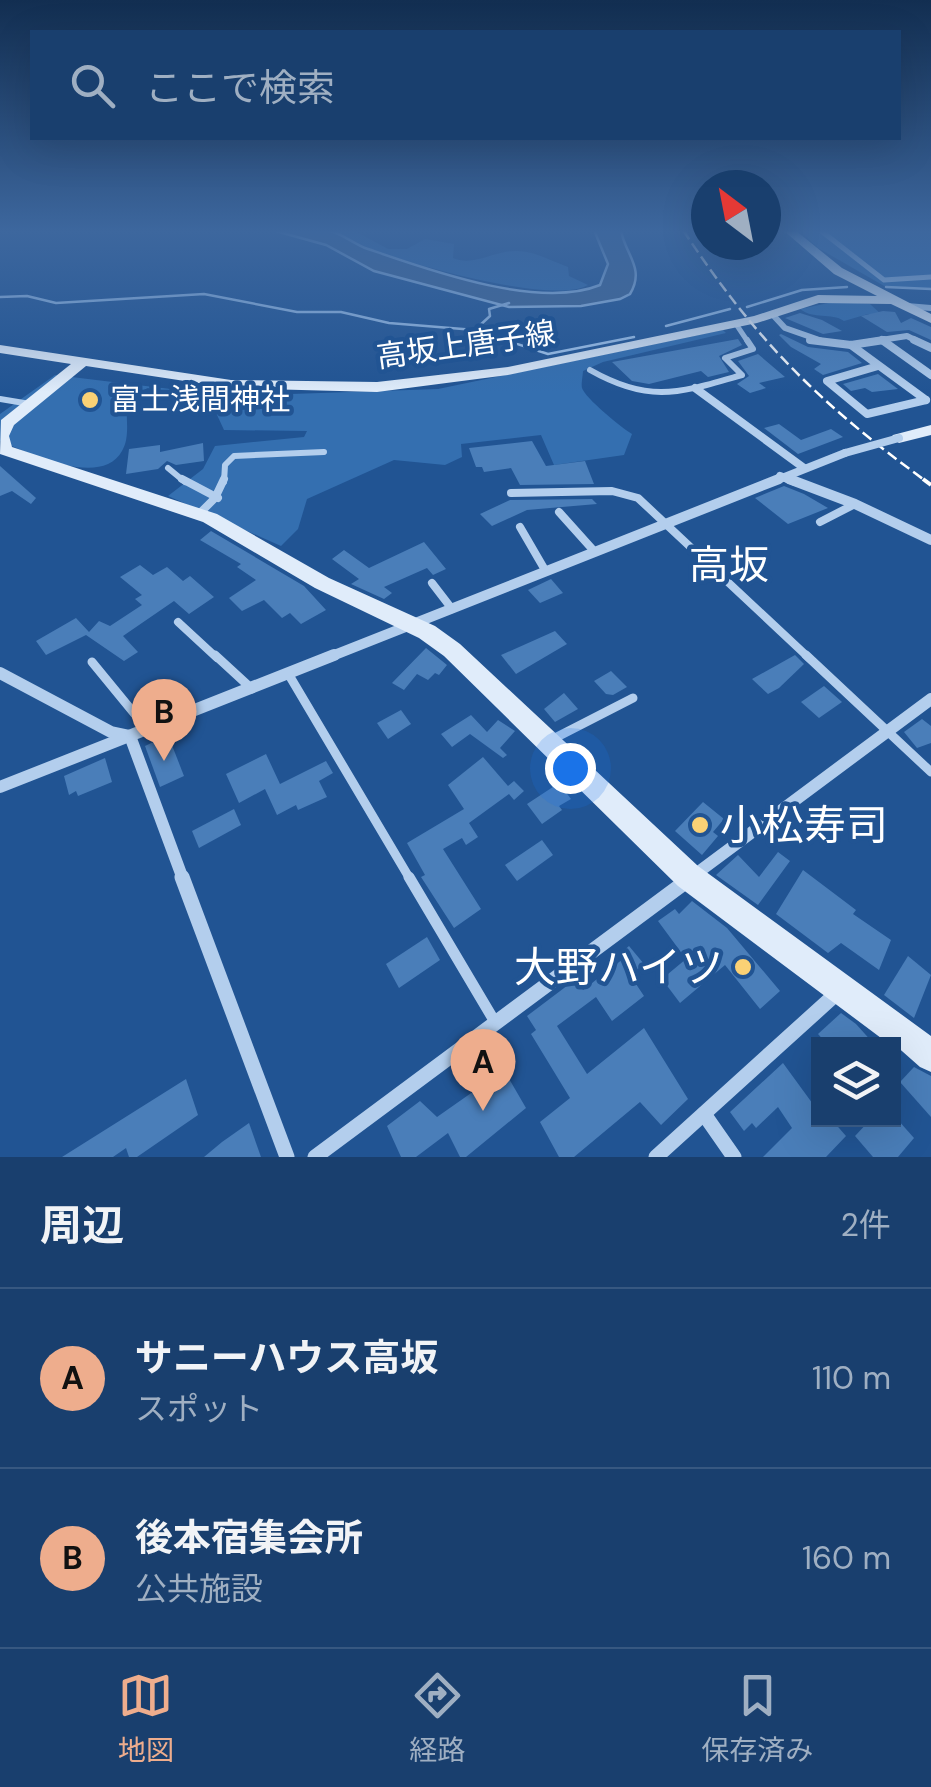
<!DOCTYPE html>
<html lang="ja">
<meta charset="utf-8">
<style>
body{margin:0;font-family:"DM Sans","Noto Sans JP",sans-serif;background:#224673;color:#f1f3f6}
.controls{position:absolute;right:30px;bottom:30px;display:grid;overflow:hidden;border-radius:0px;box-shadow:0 10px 40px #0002}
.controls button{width:90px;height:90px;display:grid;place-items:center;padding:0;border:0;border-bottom:2px solid #375881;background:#193f6e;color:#f1f3f6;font:50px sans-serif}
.compass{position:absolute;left:691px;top:170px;width:90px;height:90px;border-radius:50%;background:#193f6e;box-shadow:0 10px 40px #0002;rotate:328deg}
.you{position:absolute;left:570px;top:768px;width:35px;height:35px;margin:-25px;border:8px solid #fff;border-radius:50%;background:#1a73e8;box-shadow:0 0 0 15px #1a73e833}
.badge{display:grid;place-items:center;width:65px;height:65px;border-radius:50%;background:#eead8d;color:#111;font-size:32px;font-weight:700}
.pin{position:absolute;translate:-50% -82px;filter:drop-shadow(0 2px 5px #0008)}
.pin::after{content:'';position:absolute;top:52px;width:35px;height:30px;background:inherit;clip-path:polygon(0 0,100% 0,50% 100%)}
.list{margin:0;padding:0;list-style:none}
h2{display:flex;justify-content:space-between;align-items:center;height:130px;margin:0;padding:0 40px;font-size:42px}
h2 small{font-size:32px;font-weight:400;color:#9fafc2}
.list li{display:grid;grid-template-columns:65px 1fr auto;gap:30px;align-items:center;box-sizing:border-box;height:180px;padding:0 40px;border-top:2px solid #375881}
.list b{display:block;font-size:38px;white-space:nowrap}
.list p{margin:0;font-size:32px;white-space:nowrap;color:#9fafc2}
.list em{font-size:32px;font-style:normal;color:#9fafc2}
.icon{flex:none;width:55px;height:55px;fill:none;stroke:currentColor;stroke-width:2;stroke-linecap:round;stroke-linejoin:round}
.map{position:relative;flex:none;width:931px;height:1157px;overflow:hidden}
.search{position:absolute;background:#193f6e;box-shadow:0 10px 40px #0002;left:30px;right:30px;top:30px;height:110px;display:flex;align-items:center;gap:25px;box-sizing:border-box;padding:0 35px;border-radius:0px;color:#9fafc2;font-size:38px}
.sheet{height:490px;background:#193f6e}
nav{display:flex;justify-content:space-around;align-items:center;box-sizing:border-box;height:140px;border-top:2px solid #375881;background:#193f6e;font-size:28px;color:#9fafc2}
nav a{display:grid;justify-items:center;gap:5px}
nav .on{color:#eead8d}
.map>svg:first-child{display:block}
</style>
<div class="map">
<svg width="931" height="1157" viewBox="0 0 931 1157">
<rect width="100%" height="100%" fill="#215493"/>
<g fill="#346fb0">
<path d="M330,230L355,231L388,249H407L425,239L454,244L453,258C473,267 493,251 515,251C533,250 551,261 568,267L569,276L588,285C555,305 418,266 379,252C361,246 347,236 330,230Z"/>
<polygon points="799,230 931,230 931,289 886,287 818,248"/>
<path d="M838,301L870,304L882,315L868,314L844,321C831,312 814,320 800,309Z"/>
<path d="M723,330L726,333L603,362L583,371C583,374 581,385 582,388C585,398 622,428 632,434L624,455L554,465L541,435L461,444L462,457L445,465L394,460L307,499L298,529L281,546L168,496L203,469L215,446L304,437L307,431L224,430L212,404L196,397L151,398L155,391L148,388L127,397C125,415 131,436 122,451C101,489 27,452 0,441V414L55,375L228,396L438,389Z"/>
</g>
<path fill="#436794" stroke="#a7c9ef" stroke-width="2.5" d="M272,230C289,230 308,228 326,230C341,232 353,244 368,249C429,270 539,310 600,285L608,264L594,230H621C624,253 646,268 630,294L620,299L581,306L509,307L374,271L326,245Z"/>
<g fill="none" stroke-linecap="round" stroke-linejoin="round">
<g stroke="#a7c9ef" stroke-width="2.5">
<polyline points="886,287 931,289"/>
<polyline points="0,297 27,296 56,303 204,294 297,312 341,312 389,323 475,330"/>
<polyline points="747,307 802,290 847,287"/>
<polyline points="666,326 730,309"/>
<polyline points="478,327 490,316 489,309 509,303"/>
<polyline points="474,330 548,354 634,337"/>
</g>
</g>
<g fill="#4a7eb9">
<polygon points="883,311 895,312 901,323 911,318 931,327 931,340 909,330 887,332 861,316"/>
<polygon points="800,313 822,320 842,331 823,334 785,318"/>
<polygon points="781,334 808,347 848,352 862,363 823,375 814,369 821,364 791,347 779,335"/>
<polygon points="738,339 742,345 719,356 729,372 708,377 701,371 649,384 632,381 612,362"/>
<polygon points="758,354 785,377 759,383 766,388 750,393 737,384 749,376 738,361"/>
<polygon points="878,374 898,389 872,392 865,388 851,391 843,384"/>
<polygon points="779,424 801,440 831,429 843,437 798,454 764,428"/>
<polygon points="532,441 546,466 585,461 594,484 520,485 511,468 484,472 482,467 476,467 469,448"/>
<polygon points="203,443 204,461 176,465 167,461 158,469 126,474 129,449 160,445 160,452"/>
<polygon points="0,466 36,498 31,504 12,491 0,496"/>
<polygon points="784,486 804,494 828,508 788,524 755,498"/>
<polygon points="592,499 597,504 527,510 492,526 480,514 510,500"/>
<polygon points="211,531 304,586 326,610 301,624 290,613 282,618 264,600 242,611 229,598 256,580 237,567 241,564 200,540"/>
<polygon points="424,542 446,569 433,575 427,568 384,587 392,593 384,599 351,584 359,579 332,559 344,550 369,568"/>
<polygon points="140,565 153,575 167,567 183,581 190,576 214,597 189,614 174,601 123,636 138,652 124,661 86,635 46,655 36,641 76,618 89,632 99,621 110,626 142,605 135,599 142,595 120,577"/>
<polygon points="551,579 563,593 540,603 528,590"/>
<polygon points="555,631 567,644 516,674 501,655"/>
<polygon points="426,648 447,665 439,675 435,673 428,680 417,674 404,690 392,683"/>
<polygon points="795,655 804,664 779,688 768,694 752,679"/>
<polygon points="611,671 627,687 613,695 606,694 594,681"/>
<polygon points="824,686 842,702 819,718 801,702"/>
<polygon points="564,693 578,709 555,722 544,709"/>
<polygon points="401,710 411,724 388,739 377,723"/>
<polygon points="471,715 487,732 498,720 515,731 500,748 507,755 503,758 470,734 452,747 441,734"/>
<polygon points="922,719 931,726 931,743 917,748 904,732"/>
<polygon points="168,735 184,776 160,787 145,746"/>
<polygon points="266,754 280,784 326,761 333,773 319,781 327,797 298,810 296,805 277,815 265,789 239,803 226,774"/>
<polygon points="483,757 508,786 514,781 524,791 514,800 509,794 469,823 478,837 466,845 462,838 443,849 481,909 454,928 421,877 425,875 407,843 464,809 448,785"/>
<polygon points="105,758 112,782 78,796 76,791 69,795 64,776"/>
<polygon points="559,783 571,799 559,806 562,810 542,824 527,804"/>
<polygon points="703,802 724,819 713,832 718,836 702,855 675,831"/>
<polygon points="234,809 241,825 199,848 192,831"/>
<polygon points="542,840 553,855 517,881 505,865"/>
<polygon points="778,852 790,861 758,905 716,875 738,855 759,877"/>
<polygon points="803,870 856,910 853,914 891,940 879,970 841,943 828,953 776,914"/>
<polygon points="692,901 727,928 780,991 760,1009 725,965 680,1003 662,979 686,959 658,921 675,909 679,914"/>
<polygon points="427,937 440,960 399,988 386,964"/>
<polygon points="629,946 644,964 630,975 644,996 612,1021 596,997 557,1026 587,1074 644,1028 688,1099 661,1125 640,1102 574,1157 559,1157 540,1122 570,1098 531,1034 536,1030 527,1016 576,979 583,990 623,959 620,954"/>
<polygon points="908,956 931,975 914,1018 884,995"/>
<polygon points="841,1013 856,1024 874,1044 827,1044 818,1034"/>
<polygon points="783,1063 818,1111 818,1120 832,1120 846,1136 826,1157 763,1157 792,1128 778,1107 756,1128 752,1123 744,1131 730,1112"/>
<polygon points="914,1067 931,1076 931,1117 900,1082"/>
<polygon points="504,1070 526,1108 466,1157 460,1157 448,1133 416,1157 401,1157 387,1126 420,1101 437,1117"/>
<polygon points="186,1079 198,1115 137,1157 129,1157 126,1148 113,1157 62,1157"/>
<polygon points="870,1120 898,1120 914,1138 898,1157 873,1157 855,1136"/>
<polygon points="249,1123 261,1157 204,1157 222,1142"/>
</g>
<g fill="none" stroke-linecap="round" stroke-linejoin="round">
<g stroke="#b3ceed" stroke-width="5">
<polyline points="820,230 884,280 931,277"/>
<polyline points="736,324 748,342"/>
</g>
<g stroke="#b3ceed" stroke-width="6">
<path d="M590,370C650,404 679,393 742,375L725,358L753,349L747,340"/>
<polyline points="0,399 30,404"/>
<polyline points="168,468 185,482"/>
<polyline points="224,482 225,465 234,456 324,452"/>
</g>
<g stroke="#b3ceed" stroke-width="8">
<polyline points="182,479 218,498"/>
<polyline points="511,493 612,491 638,498 809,658"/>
<polyline points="559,512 594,551"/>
<polyline points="199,514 215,498 224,479"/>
<polyline points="820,522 855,504"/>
<polyline points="520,527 545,570"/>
<polyline points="432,583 452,609"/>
<polyline points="178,622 217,658"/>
</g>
<g stroke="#b3ceed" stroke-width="9">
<polyline points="215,655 252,689"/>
<polyline points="806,655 931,772"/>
<polyline points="92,662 147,729"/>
<polyline points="289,675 410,879"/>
<polyline points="553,739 633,698"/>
</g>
<polyline stroke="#b3ceed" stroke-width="11" points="409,877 495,1022"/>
<g stroke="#b3ceed" stroke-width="6">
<polyline points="907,306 931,308"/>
<polyline points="772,314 785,328 825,342"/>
<polyline points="882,340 885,342"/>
<polyline points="868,342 907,336 919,342"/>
</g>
<g stroke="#b3ceed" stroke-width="8">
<polyline points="810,340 851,345 884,340"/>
<polyline points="882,340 931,375"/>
<polyline points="914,340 931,348"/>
<polyline points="851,345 926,400"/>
<polyline points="878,366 827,381 867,414 926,400"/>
<polyline points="695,388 804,468"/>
<polyline points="780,476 795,482"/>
<polyline points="772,482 845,453"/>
</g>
<g stroke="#b3ceed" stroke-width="10">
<polyline points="789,479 855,504 931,540"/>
<polyline points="327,658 779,479"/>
</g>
<g stroke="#b3ceed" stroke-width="12">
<polyline points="0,673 111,732 130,736 183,879"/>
<polyline points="0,787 334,655"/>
<polyline points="689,879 931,699"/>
</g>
<g stroke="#b3ceed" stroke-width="15">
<polyline points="182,877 287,1157"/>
<polyline points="704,1114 734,1157"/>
<polyline points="315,1157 692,877"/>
<polyline points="656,1157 837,993"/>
</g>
<g fill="#e0ecfa" fill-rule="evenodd">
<polygon points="783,230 795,230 842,268 931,314 931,323 891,304 819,303 757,323 508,375 377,392 231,388 86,366 14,425 9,436 12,447 217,514 329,578 435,626 460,644 698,866 931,1036 931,1072 920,1067 894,1044 889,1044 678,886 444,656 419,638 315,588 203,522 0,454 1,420 71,364 0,353 0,345 231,380 377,382 508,367 754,316 818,295 877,296 834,274"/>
<polygon points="931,425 931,435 899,443 891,438 893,435"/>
</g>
<path stroke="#fff" stroke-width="2.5" stroke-dasharray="11 5" stroke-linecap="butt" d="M683,230C757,342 819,403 927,482"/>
<polyline stroke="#fff" stroke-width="4" stroke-dasharray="18 8" stroke-linecap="butt" points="923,479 931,485"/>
<polyline stroke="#b3ceed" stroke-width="8" points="845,453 899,438"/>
</g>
<linearGradient id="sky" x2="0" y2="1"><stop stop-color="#122e51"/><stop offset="0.59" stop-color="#3d679e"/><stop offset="1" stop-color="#3d679e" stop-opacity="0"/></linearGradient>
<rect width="931" height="392" fill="url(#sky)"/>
<g fill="#fad175" stroke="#215493" stroke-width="4">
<circle cx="90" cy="400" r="10"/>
<circle cx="700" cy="825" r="10"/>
<circle cx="743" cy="967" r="10"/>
</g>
<g text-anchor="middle" stroke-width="9" stroke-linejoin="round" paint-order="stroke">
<g font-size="30" fill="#fff" stroke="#215493">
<text transform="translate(466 345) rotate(-8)" y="10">高坂上唐子線</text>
</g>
<g font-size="30" fill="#fff" stroke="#215493" text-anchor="start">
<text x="110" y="410">富士浅間神社</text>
</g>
<g font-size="40" fill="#fff" stroke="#215493">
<text x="729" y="579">高坂</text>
</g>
<g font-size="42" fill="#fff" stroke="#215493" text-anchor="start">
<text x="720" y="840">小松寿司</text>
<text x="723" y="982" text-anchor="end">大野ハイツ</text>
</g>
</g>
</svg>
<div class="controls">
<button><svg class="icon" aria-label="layers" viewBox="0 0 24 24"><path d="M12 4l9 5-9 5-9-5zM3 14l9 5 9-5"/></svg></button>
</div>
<svg class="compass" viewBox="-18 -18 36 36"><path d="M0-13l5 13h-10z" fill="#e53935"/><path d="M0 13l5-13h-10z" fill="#9fafc2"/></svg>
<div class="you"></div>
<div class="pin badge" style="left:483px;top:1111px">A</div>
<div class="pin badge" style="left:164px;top:761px">B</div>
<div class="search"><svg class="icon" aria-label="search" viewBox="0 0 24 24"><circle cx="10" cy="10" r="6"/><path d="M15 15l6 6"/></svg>ここで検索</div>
</div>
<section class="sheet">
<h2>周辺<small>2件</small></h2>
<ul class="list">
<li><span class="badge">A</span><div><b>サニーハウス高坂</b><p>スポット</p></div><em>110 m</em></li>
<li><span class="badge">B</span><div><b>後本宿集会所</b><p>公共施設</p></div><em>160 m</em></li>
</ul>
</section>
<nav>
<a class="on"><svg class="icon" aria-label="map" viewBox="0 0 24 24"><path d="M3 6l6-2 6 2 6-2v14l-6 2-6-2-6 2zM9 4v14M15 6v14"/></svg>地図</a>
<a><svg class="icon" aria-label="directions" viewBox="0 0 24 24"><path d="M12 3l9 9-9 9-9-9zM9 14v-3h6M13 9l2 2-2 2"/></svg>経路</a>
<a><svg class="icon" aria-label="saved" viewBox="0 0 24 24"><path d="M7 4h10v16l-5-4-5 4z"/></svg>保存済み</a>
</nav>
